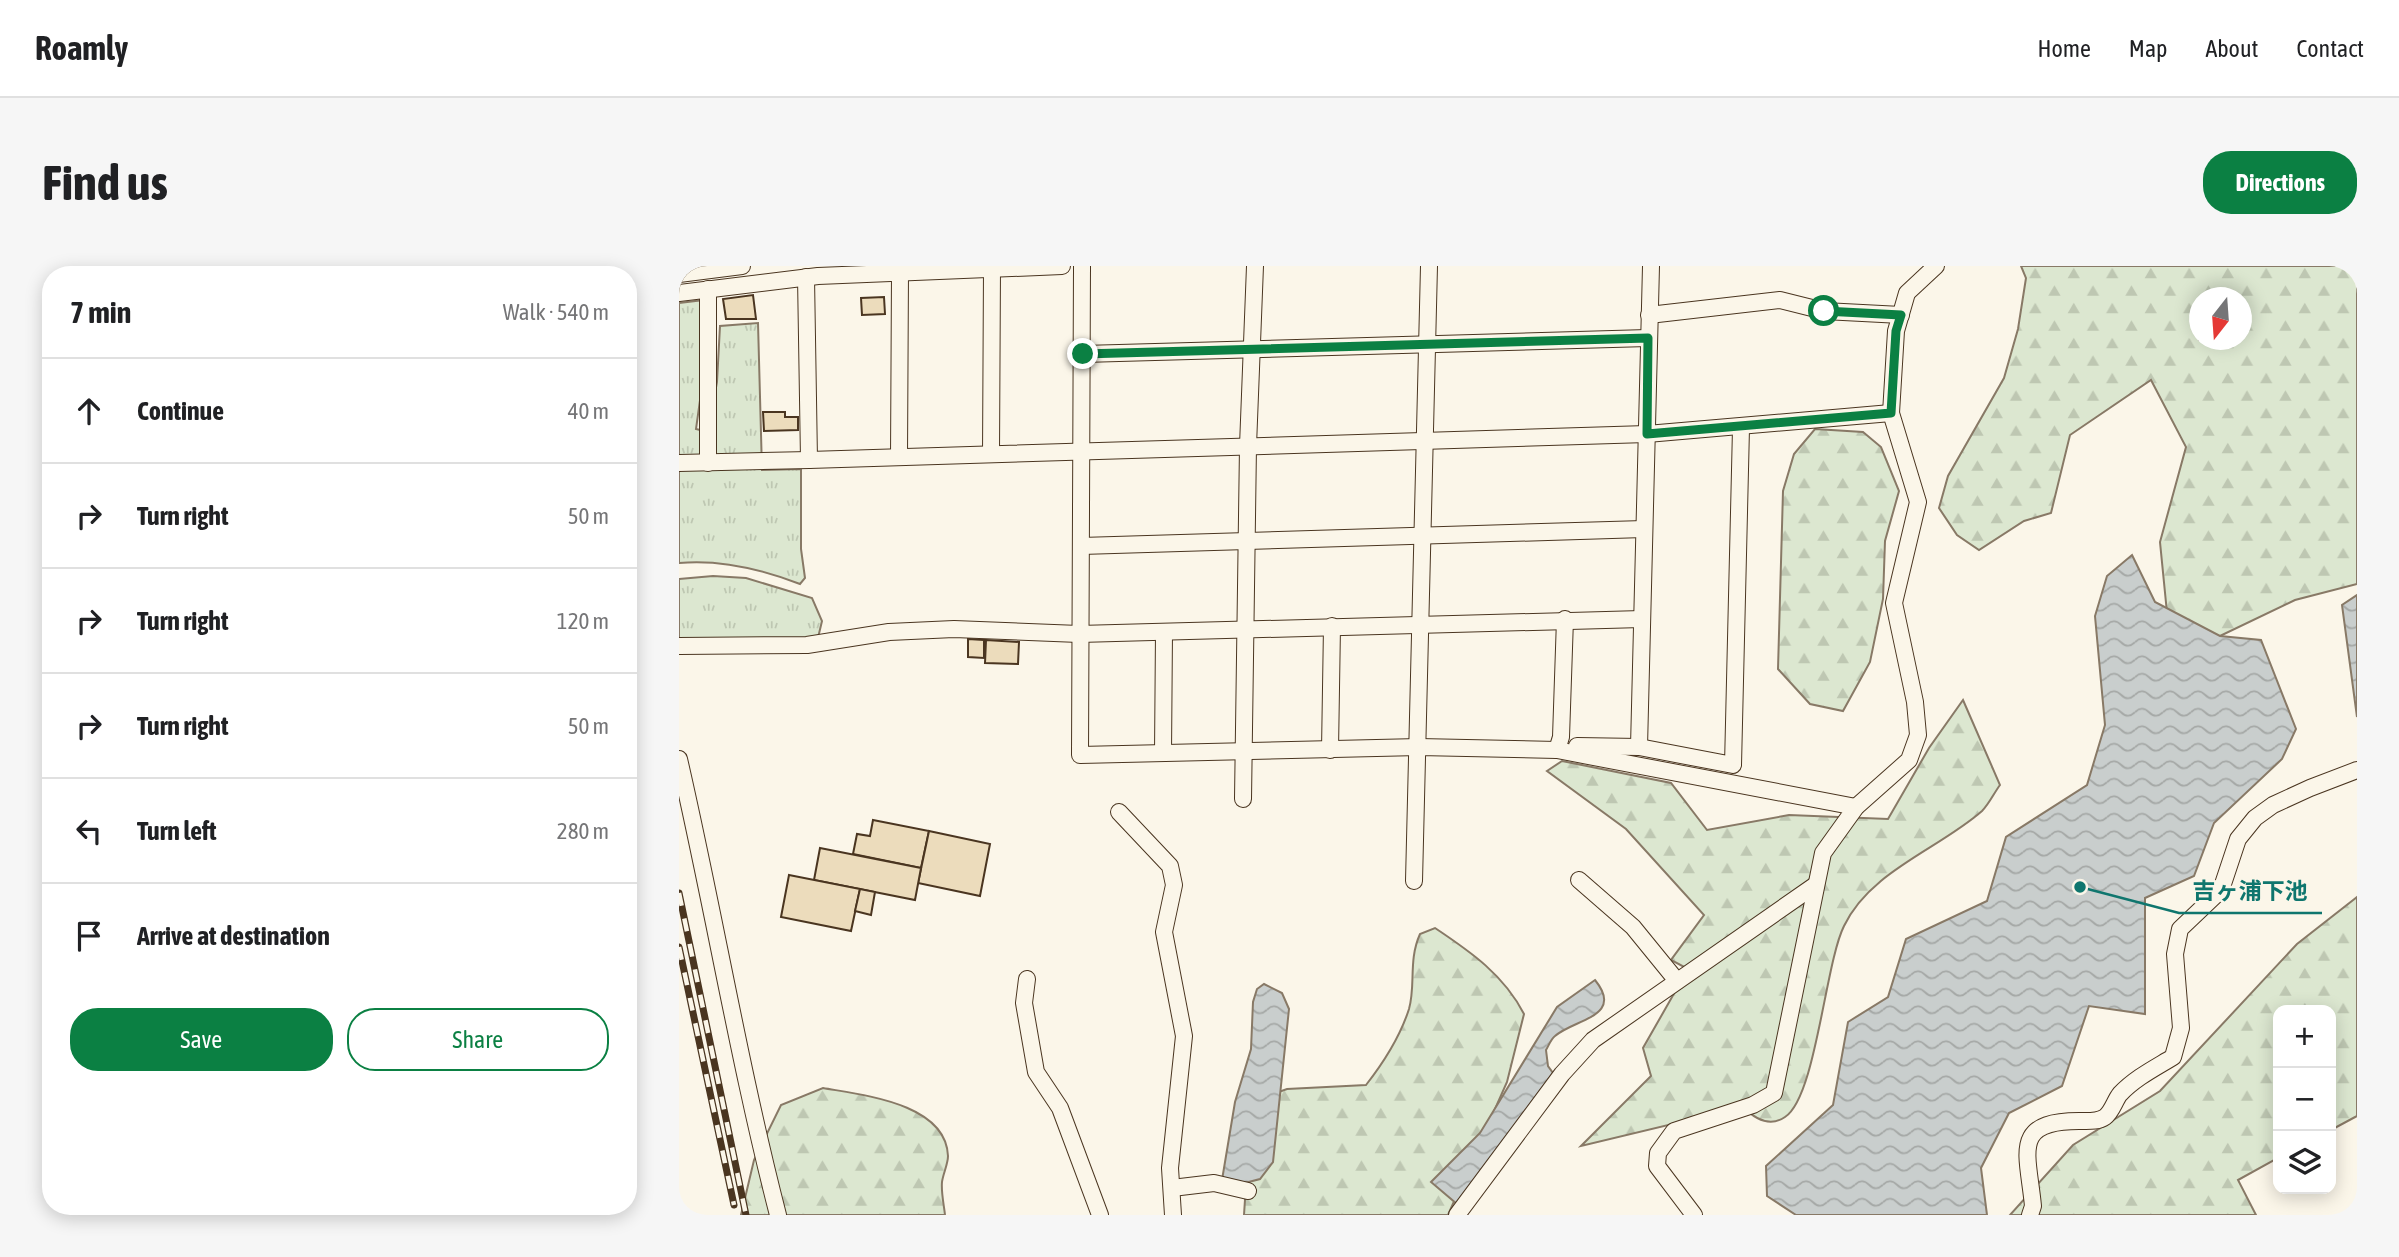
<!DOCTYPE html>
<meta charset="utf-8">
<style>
body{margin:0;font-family:"Asap Condensed","Noto Sans JP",sans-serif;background:#f6f6f6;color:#202124}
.controls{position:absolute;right:21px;bottom:21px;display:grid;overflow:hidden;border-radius:14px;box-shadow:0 4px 18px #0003}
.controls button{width:63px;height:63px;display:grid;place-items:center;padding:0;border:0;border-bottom:2px solid #e0e0e0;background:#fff;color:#202124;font:35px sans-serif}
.compass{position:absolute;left:1510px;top:21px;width:63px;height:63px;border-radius:50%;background:#fff;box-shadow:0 4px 18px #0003;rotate:197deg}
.stop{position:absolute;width:21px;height:21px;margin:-16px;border:5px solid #0b8043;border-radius:50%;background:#fff}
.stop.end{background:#0b8043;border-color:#fff;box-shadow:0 2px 7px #0008}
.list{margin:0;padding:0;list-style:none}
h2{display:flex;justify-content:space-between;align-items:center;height:91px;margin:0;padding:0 28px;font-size:30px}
h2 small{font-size:23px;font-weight:400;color:#757577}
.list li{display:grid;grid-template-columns:46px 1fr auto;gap:21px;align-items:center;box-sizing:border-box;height:105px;padding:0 28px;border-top:2px solid #e0e0e0}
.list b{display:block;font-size:26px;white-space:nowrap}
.list em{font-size:23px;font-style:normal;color:#757577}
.actions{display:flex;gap:14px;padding:21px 28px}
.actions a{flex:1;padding:16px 0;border:2px solid #0b8043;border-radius:28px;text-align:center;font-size:24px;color:#0b8043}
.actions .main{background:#0b8043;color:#fff}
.icon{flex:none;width:38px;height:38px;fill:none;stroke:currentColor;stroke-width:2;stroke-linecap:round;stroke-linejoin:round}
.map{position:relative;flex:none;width:1678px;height:949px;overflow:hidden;border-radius:28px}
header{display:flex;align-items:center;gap:42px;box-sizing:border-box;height:98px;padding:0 35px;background:#fff;border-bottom:2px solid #e0e0e0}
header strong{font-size:33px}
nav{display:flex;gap:38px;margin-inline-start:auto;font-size:24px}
.intro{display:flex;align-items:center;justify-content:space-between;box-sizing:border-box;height:168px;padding:0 42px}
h1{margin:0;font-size:49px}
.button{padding:18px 32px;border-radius:28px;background:#0b8043;color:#fff;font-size:24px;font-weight:700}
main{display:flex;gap:42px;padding:0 42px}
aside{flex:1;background:#fff;border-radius:28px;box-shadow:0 4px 18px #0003}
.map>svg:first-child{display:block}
</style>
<header>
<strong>Roamly</strong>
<nav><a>Home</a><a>Map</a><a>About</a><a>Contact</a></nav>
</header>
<div class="intro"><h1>Find us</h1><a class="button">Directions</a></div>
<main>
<aside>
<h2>7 min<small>Walk · 540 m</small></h2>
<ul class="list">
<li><svg class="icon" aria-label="ahead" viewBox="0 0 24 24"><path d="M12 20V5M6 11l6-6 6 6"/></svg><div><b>Continue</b></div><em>40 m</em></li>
<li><svg class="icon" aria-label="right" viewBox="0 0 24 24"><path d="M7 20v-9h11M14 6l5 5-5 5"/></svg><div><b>Turn right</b></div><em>50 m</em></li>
<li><svg class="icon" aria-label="right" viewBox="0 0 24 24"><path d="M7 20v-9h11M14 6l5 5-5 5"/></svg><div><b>Turn right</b></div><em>120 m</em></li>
<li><svg class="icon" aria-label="right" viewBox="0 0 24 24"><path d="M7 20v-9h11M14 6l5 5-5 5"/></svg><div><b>Turn right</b></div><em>50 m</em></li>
<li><svg class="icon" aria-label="left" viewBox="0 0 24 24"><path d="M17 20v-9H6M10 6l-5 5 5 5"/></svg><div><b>Turn left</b></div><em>280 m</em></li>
<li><svg class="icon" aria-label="arrive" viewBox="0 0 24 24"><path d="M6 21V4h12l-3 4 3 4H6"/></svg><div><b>Arrive at destination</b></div></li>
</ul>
<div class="actions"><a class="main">Save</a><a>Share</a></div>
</aside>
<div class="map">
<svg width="1678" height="949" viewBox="0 0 1678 949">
<defs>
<pattern id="grass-tufts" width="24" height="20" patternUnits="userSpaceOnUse" patternTransform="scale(1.75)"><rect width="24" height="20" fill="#dce7d0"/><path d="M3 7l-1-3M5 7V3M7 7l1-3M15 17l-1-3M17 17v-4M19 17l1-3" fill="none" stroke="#bec7b2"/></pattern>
<pattern id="forest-firs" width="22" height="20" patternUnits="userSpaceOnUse" patternTransform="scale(1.75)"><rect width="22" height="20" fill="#dce7d0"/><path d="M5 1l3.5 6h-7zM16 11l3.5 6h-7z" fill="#bec7b2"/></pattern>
<pattern id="water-waves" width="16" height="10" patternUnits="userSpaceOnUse" patternTransform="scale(1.75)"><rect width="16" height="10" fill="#c9cecd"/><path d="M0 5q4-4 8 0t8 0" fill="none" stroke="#a5a8a6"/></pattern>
</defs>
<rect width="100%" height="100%" fill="#fbf6e9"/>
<g fill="url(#grass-tufts)" stroke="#887966" stroke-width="2">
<path d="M25,34L23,120L17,163L29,166L38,116L41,60L79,57L83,204L122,203V283L126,312L121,318C82,303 42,293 0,297V37Z"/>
<polygon points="34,310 67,312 133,332 143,355 138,376 0,374 0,313"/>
</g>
<g fill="url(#forest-firs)" stroke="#887966" stroke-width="2" fill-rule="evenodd">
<path d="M1342,0H1678V318L1616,334L1541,370L1491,377L1481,276L1507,181L1472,114L1391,169L1372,247L1345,255L1300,284L1278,269L1260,242L1269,210L1325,112L1339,63L1347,12ZM1520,32H1562V74H1520Z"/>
<polygon points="1136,163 1184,166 1202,181 1220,225 1206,275 1204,333 1191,396 1164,445 1131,438 1099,403 1104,225 1115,188"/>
<path d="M1284,434L1321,519C1315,527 1310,538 1303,545C1260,583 1191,605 1165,660C1146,698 1137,831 1106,851C1090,862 1075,852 1064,841L902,880L972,810L964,782L1009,703L992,694L1025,649L947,563L868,505L883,495L992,517L1028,564L1110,549L1209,553L1250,482Z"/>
<polygon points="1678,631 1678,850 1652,864 1652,744 1599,744 1599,892 1559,914 1577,949 1331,949 1394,879 1481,825 1618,678"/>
<path d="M756,662C792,686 825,709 845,748L828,816L769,949H565L568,903L586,831L608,823L687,819C705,796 721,771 730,743C737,718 729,695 741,668Z"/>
<path d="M144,822C183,829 267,837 269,890C269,898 264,908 263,916C262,927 265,939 266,949H62L75,894L102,839Z"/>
</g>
<g fill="url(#water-waves)" stroke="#887966" stroke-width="2">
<polygon points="1453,289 1476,336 1541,370 1582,374 1617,463 1603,493 1535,557 1515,610 1466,632 1466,748 1410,740 1383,820 1330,847 1302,902 1308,949 1117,949 1088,930 1087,900 1154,839 1169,756 1209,731 1227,673 1308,635 1327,571 1408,519 1426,459 1416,350 1428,310"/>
<polygon points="1678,329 1678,451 1663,339"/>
<path d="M916,714C946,751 895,753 876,770C872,773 870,779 867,784L869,800L874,807L778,938L752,916L801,867L878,741Z"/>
<polygon points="585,718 603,727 610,743 594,896 581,913 562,918 543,914 556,836 572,783 574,736 578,723"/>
</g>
<g fill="#ecdcbc" stroke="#4a3520" stroke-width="2">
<polygon points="74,29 77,53 47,53 44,33"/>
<polygon points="205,31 206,48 183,49 182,32"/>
<polygon points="84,146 106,146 106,151 119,151 119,164 85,165"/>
<polygon points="289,373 305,374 305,392 289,391"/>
<polygon points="307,374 340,376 339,398 306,397"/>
<polygon points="194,554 250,565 242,602 174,588 178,568 191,570"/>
<polygon points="250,565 311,578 301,630 239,617"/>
<polygon points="141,582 242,602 236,634 135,614"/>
<polygon points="110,609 181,623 172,665 102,651"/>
<polygon points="181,623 196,626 192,649 176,645"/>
</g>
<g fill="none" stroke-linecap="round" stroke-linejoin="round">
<g stroke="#4a3520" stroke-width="18">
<g id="minor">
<polyline points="403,0 401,489 740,481 878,484 1177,541"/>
<polyline points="0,8 63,0"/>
<polyline points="127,11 130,194 968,168 1212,147"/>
<polyline points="29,23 29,197"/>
<polyline points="0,27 139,10 383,0"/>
<polyline points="970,49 1101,34 1145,45 1222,49"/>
<polyline points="404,88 969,72"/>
<polyline points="312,188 313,2"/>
<polyline points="220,191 221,6"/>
<polyline points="0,197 130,194"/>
<polyline points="402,280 965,263"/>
<polyline points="0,380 128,379 210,366 275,363 400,368 963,353"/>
<polyline points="898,480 960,481 1054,499 1062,162"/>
<polyline points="960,481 972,0"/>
<polyline points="651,484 653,360"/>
<polyline points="878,484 882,471 886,353"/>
<polyline points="484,487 485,366"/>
<path d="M0,493C35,645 60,798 99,949"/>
<polyline points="564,533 569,180 576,0"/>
<polyline points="440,546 491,600 495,619 485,666 505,770 491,902 494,949"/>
<polyline points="900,614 954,661 998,715"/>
<polyline points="735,615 750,0"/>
<polyline points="348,713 345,737 357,806 381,842 421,949"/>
<polyline points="493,922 535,917 569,925"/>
<polyline points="778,949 883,808 914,774 1135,620"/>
<polyline points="1015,949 978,900 979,887 995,865 1074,839 1095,827 1144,587 1177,541 1230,494 1239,469 1236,436 1215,337 1239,236 1212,147 1217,65 1228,27 1257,0"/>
<path d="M1351,949L1354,940C1349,887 1332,855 1400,855C1409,855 1419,856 1426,851C1433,846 1436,834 1441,828C1456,812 1476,802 1494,791L1502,762L1496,688L1501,663L1542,624L1559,573L1576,552L1594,539L1631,522L1678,504"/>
</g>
</g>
<use href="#minor" stroke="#fbf6e9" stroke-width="16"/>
<g stroke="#4a3520" stroke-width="7">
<g id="rail">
<polyline points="0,627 67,949"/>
<polyline points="0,681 55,939"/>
</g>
</g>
<use href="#rail" stroke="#fbf6e9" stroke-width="4.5" stroke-dasharray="13" stroke-linecap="butt"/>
</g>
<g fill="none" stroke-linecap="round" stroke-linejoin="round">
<polyline stroke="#0b8043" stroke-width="9" points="404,88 969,72 968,168 1212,147 1217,65 1222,49 1145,45"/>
</g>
<path fill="none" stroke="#0f766e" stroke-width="2.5" d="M1401 621L1500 647H1643"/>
<circle fill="#0f766e" stroke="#fbf6e9" stroke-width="2.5" cx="1401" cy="621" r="7"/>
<g font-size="23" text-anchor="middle" font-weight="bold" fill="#0f766e" stroke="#fbf6e9" stroke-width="5" stroke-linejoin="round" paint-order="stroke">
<text x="1571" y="633">吉ヶ浦下池</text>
</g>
</svg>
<div class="controls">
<button>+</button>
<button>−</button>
<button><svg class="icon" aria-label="layers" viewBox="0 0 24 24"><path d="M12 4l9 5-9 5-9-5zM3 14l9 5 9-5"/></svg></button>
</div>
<svg class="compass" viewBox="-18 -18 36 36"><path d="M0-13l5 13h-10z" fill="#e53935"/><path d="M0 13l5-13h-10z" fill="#757577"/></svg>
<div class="stop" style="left:1145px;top:45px"></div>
<div class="stop end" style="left:404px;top:88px"></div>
</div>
</main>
